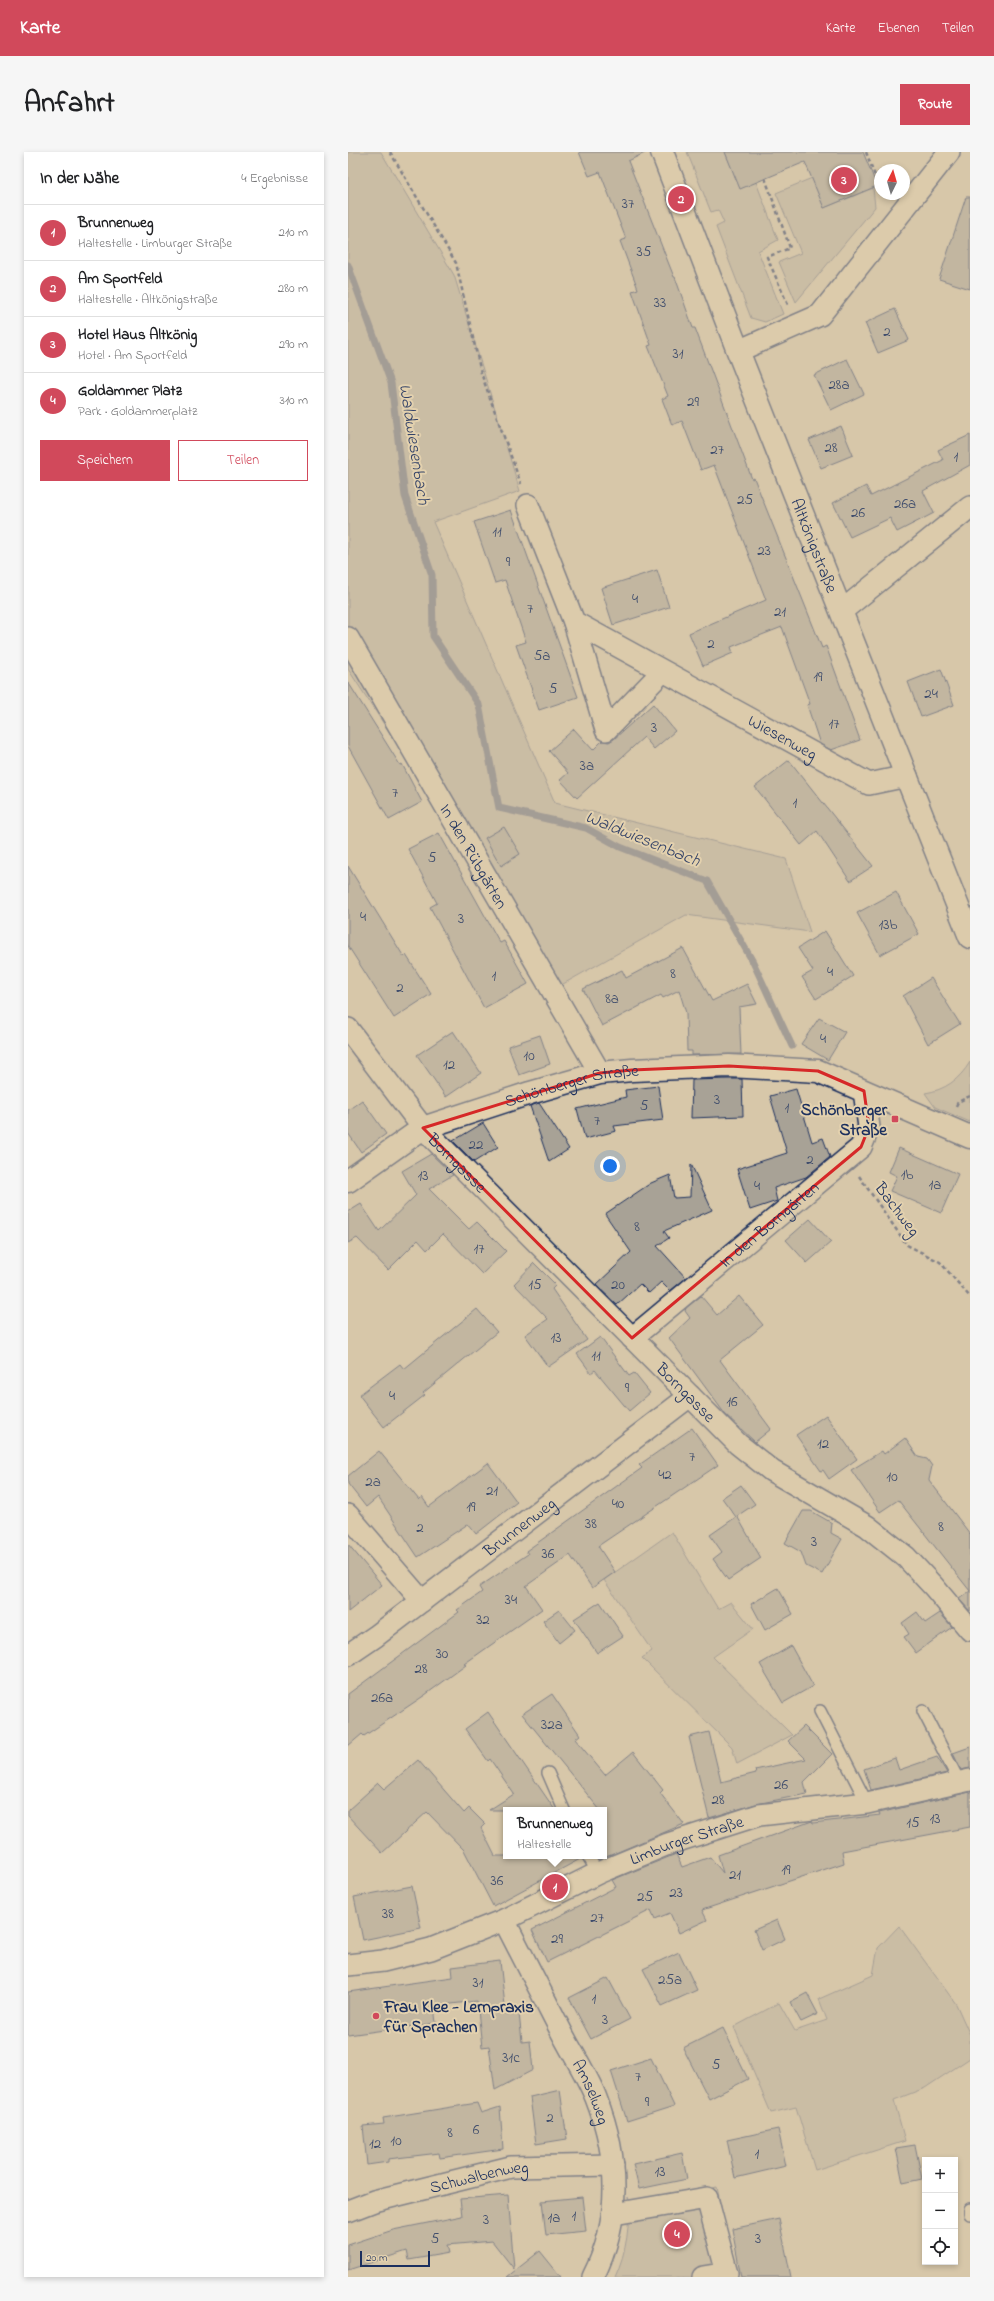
<!DOCTYPE html>
<html lang="de">
<meta charset="utf-8">
<style>
body{margin:0;font-family:"Indie Flower",sans-serif;background:#f6f6f6;color:#202124}
.controls{position:absolute;right:12px;bottom:12px;display:grid;overflow:hidden;border-radius:0px;box-shadow:0 2px 6px #0003}
.controls button{width:36px;height:36px;display:grid;place-items:center;padding:0;border:0;border-bottom:1px solid #e0e0e0;background:#fff;color:#202124;font:20px sans-serif}
.compass{position:absolute;left:526px;top:12px;width:36px;height:36px;border-radius:50%;background:#fff;box-shadow:0 2px 6px #0003;rotate:5deg}
.scale{position:absolute;left:12px;bottom:10px;width:70px;box-sizing:border-box;padding-left:4px;border:2px solid #1b2f5e;border-top:0;font-size:11px;line-height:14px;white-space:nowrap;color:#1b2f5e;-webkit-text-stroke:3px #e3d1ae;paint-order:stroke}
.you{position:absolute;left:262px;top:1014px;width:14px;height:14px;margin:-10px;border:3px solid #fff;border-radius:50%;background:#1a73e8;box-shadow:0 0 0 6px #1a73e833}
.badge{display:grid;place-items:center;width:26px;height:26px;border-radius:50%;background:#d1495b;color:#fff;font-size:13px;font-weight:700}
.pin{position:absolute;translate:-50% -50%;border:2px solid #fff;box-shadow:0 1px 4px #0006}
.popup{position:absolute;left:155px;top:1655px;width:104px;height:52px;box-sizing:border-box;display:grid;place-content:center;border-radius:0px;background:#fff;filter:drop-shadow(0 1px 3px #0005);font-size:13px;white-space:nowrap;color:#757577}
.popup b{font-size:15px;color:#202124}
.popup::after{content:'';position:absolute;left:50%;top:100%;margin-left:-8px;border:8px solid transparent;border-top-color:#fff}
.list{margin:0;padding:0;list-style:none}
h2{display:flex;justify-content:space-between;align-items:center;height:52px;margin:0;padding:0 16px;font-size:17px}
h2 small{font-size:13px;font-weight:400;color:#757577}
.list li{display:grid;grid-template-columns:26px 1fr auto;gap:12px;align-items:center;box-sizing:border-box;height:56px;padding:0 16px;border-top:1px solid #e0e0e0}
.list b{display:block;font-size:15px;white-space:nowrap}
.list p{margin:0;font-size:13px;white-space:nowrap;color:#757577}
.list em{font-size:13px;font-style:normal;color:#757577}
.actions{display:flex;gap:8px;padding:12px 16px}
.actions a{flex:1;padding:9px 0;border:1px solid #d1495b;border-radius:0px;text-align:center;font-size:14px;color:#d1495b}
.actions .main{background:#d1495b;color:#fff}
.icon{flex:none;width:22px;height:22px;fill:none;stroke:currentColor;stroke-width:2;stroke-linecap:round;stroke-linejoin:round}
.map{position:relative;flex:none;width:622px;height:2125px;overflow:hidden;border-radius:0px}
header{display:flex;align-items:center;gap:24px;box-sizing:border-box;height:56px;padding:0 20px;background:#d1495b;color:#fff}
header strong{font-size:19px}
nav{display:flex;gap:22px;margin-inline-start:auto;font-size:14px}
.intro{display:flex;align-items:center;justify-content:space-between;box-sizing:border-box;height:96px;padding:0 24px}
h1{margin:0;font-size:28px}
.button{padding:10px 18px;border-radius:0px;background:#d1495b;color:#fff;font-size:14px;font-weight:700}
main{display:flex;gap:24px;padding:0 24px}
aside{flex:1;background:#fff;border-radius:0px;box-shadow:0 2px 6px #0003}
.map>svg:first-child{display:block}
</style>
<header>
<strong>Karte</strong>
<nav><a>Karte</a><a>Ebenen</a><a>Teilen</a></nav>
</header>
<div class="intro"><h1>Anfahrt</h1><a class="button">Route</a></div>
<main>
<aside>
<h2>In der Nähe<small>4 Ergebnisse</small></h2>
<ul class="list">
<li><span class="badge">1</span><div><b>Brunnenweg</b><p>Haltestelle · Limburger Straße</p></div><em>210 m</em></li>
<li><span class="badge">2</span><div><b>Am Sportfeld</b><p>Haltestelle · Altkönigstraße</p></div><em>280 m</em></li>
<li><span class="badge">3</span><div><b>Hotel Haus Altkönig</b><p>Hotel · Am Sportfeld</p></div><em>290 m</em></li>
<li><span class="badge">4</span><div><b>Goldammer Platz</b><p>Park · Goldammerplatz</p></div><em>310 m</em></li>
</ul>
<div class="actions"><a class="main">Speichern</a><a>Teilen</a></div>
</aside>
<div class="map">
<svg width="622" height="2125" viewBox="0 0 622 2125">
<rect width="100%" height="100%" fill="#d7c7a9"/>
<filter id="ink" filterUnits="userSpaceOnUse"><feTurbulence type="fractalNoise" baseFrequency=".025" numOctaves="2"/><feDisplacementMap in="SourceGraphic" scale="8" xChannelSelector="R" yChannelSelector="G"/><feConvolveMatrix kernelMatrix="1 2 1 2 8 2 1 2 1" color-interpolation-filters="sRGB"/></filter>
<g filter="url(#ink)">
<g fill="#bbb19e" stroke="#6b707e">
<polygon points="0,0 33,0 106,123 172,339 85,370 207,651 438,707 462,780 338,763 208,836 0,517"/>
<polygon points="339,0 377,0 392,36 408,30 430,88 410,99 435,162 417,170 403,166 368,75 376,71 370,58 363,60"/>
<polygon points="464,26 476,56 525,36 527,55 448,150 431,110 453,101 428,41"/>
<path d="M622,910V970L587,955L577,941C597,938 611,928 622,910Z"/>
<polygon points="324,1380 370,1457 383,1450 405,1477 365,1505 444,1583 389,1612 384,1595 294,1506 304,1499 256,1428"/>
<polygon points="551,1774 608,1852 622,1883 622,1906 577,1936 546,1948 557,1989 467,2018 448,1955 423,1961 386,1875 431,1851 447,1879 479,1868 471,1847 525,1823 530,1796"/>
<path d="M369,2035L378,2079L381,2125H267C279,2099 282,2073 280,2045L281,2048L288,2051Z"/>
</g>
<g fill="none" stroke-linecap="round" stroke-linejoin="round">
<polyline stroke="#656b7c" stroke-width="7" points="0,113 43,231 57,344 84,423 85,484 131,553 151,656 238,676 272,695 359,729 405,810 444,894"/>
</g>
<g fill="#a8a296" stroke="#1b2f5e">
<polygon points="231,0 299,0 280,9 326,125 327,125 345,176 347,176 404,327 406,326 474,496 478,494 512,588 483,598 472,592 459,553 462,552 434,475 383,495 385,501 355,514 341,481 418,448 366,313 353,318 334,269 324,273 314,247 320,244 300,194 303,193 284,139 290,137 272,89 278,87 252,20 241,24"/>
<polygon points="377,0 515,0 529,34 476,56 457,10 392,37"/>
<polygon points="618,45 622,45 622,137 591,127"/>
<polygon points="547,157 561,188 530,201 517,171"/>
<polygon points="499,207 516,242 483,258 466,223"/>
<polygon points="493,274 505,303 473,316 461,288"/>
<polygon points="622,283 622,313 575,339 586,361 549,380 542,366 502,385 485,351 518,334 523,344 595,308 590,298"/>
<polygon points="163,358 230,545 191,558 168,493 178,490 157,428 147,431 126,370"/>
<polygon points="309,418 321,455 265,473 253,436"/>
<polygon points="593,517 606,553 573,565 560,530"/>
<polygon points="0,530 52,613 54,612 74,650 41,668 0,594"/>
<polygon points="305,552 327,579 306,597 296,585 229,646 212,628 220,621 201,599 226,577 245,598 254,589 261,590 266,587"/>
<polygon points="441,608 525,714 502,729 469,679 453,693 407,635"/>
<polygon points="156,675 172,702 153,714 137,686"/>
<polygon points="91,681 152,791 156,789 180,832 136,856 82,755 89,751 60,697"/>
<polygon points="0,714 56,805 58,803 83,842 46,866 0,794"/>
<polygon points="548,740 571,782 532,803 509,761"/>
<polygon points="477,779 505,824 468,847 454,825 465,819 450,796"/>
<polygon points="335,796 364,849 399,832 409,852 391,855 393,902 344,903 344,899 339,899 338,861 331,838 315,846 313,843 254,874 235,837 274,818 278,826"/>
<polygon points="583,826 612,872 580,892 555,844"/>
<polygon points="471,866 497,880 480,908 453,892"/>
<polygon points="105,879 133,921 98,945 69,903"/>
<polygon points="192,883 202,912 171,923 160,894"/>
<polygon points="381,927 394,927 395,964 343,966 344,928"/>
<polygon points="310,934 315,968 266,974 268,979 237,987 229,957 278,945 277,938"/>
<polygon points="448,937 464,990 475,986 482,1005 458,1025 426,1036 429,1049 402,1058 389,1017 439,1001 422,944"/>
<polygon points="14,948 38,982 13,1000 0,981 0,958"/>
<polygon points="191,951 221,997 201,1010 182,954"/>
<polygon points="135,971 150,995 126,1010 105,989"/>
<polygon points="551,996 610,1022 593,1061 542,1039 549,1024 541,1020"/>
<polygon points="83,1002 105,1023 81,1037 121,1077 129,1070 158,1099 134,1122 95,1082 79,1098 70,1088 40,1118 9,1086 0,1091 0,1060 13,1052 31,1079 68,1043 54,1019"/>
<polygon points="343,1012 364,1058 316,1079 321,1086 309,1094 338,1126 322,1139 313,1130 301,1141 292,1132 269,1153 248,1133 283,1100 257,1062 303,1031 322,1023 326,1046 342,1045"/>
<polygon points="462,1067 483,1090 459,1111 438,1088"/>
<polygon points="186,1111 208,1133 204,1137 239,1188 200,1215 177,1183 200,1167 166,1132"/>
<polygon points="353,1144 369,1163 391,1144 415,1173 372,1208 423,1277 407,1290 377,1262 321,1186 342,1166 337,1159 338,1156"/>
<polygon points="129,1157 149,1180 75,1241 77,1243 36,1275 11,1243 52,1212 56,1217"/>
<polygon points="252,1185 281,1224 286,1221 302,1241 281,1259 247,1218 243,1221 229,1202"/>
<polygon points="478,1263 509,1307 481,1327 475,1318 473,1319 448,1283"/>
<polygon points="344,1276 370,1313 250,1394 267,1420 244,1436 222,1403 178,1434 194,1457 116,1512 118,1513 77,1543 16,1584 14,1582 0,1594 0,1542 111,1460 109,1458 134,1440 131,1435 180,1402 178,1399 294,1316 291,1313"/>
<polygon points="557,1286 570,1305 579,1307 584,1314 581,1328 622,1382 622,1459 611,1447 622,1439 550,1348 532,1360 503,1318 534,1299 536,1302"/>
<polygon points="31,1299 71,1348 74,1345 81,1355 140,1311 169,1350 128,1382 120,1372 70,1405 30,1345 18,1355 0,1332 0,1324"/>
<polygon points="393,1333 407,1352 389,1364 413,1406 380,1428 365,1407 374,1400 362,1383 388,1365 374,1346"/>
<polygon points="455,1359 463,1359 484,1371 483,1381 494,1387 474,1422 458,1414 453,1400 437,1391"/>
<polygon points="0,1392 34,1433 0,1460"/>
<polygon points="430,1436 445,1462 417,1478 403,1452"/>
<polygon points="252,1450 275,1484 249,1501 226,1467"/>
<polygon points="211,1458 227,1478 211,1491 195,1469"/>
<polygon points="569,1460 577,1471 592,1461 604,1475 568,1501 556,1485 561,1482 554,1471"/>
<polygon points="443,1494 465,1534 435,1551 412,1512"/>
<polygon points="204,1542 232,1583 227,1587 257,1623 285,1600 315,1638 312,1641 336,1672 251,1708 249,1704 256,1704 256,1658 252,1658 174,1562"/>
<polygon points="140,1560 207,1658 141,1658 166,1642 142,1607 140,1609 117,1577"/>
<polygon points="456,1574 484,1602 456,1630 459,1642 408,1652 361,1666 341,1585 361,1580 373,1630 408,1621 407,1618 458,1607 440,1589"/>
<polygon points="622,1595 622,1616 613,1618 605,1601"/>
<polygon points="589,1605 599,1621 523,1638 516,1617 547,1606 551,1618"/>
<polygon points="70,1608 116,1661 121,1656 137,1672 133,1676 147,1704 233,1704 234,1706 145,1754 116,1698 79,1660 34,1701 0,1664 0,1658 30,1631 36,1637"/>
<polygon points="622,1640 622,1675 494,1699 496,1711 354,1758 359,1768 331,1781 322,1761 307,1767 303,1758 199,1810 184,1778 268,1735 264,1728 328,1702 334,1715 362,1705 375,1721 370,1703 464,1669 465,1671 532,1663 531,1661"/>
<polygon points="64,1734 73,1776 15,1788 6,1745"/>
<polygon points="429,1768 437,1787 414,1798 406,1778"/>
<polygon points="331,1800 349,1838 314,1854 295,1817"/>
<polygon points="152,1809 158,1863 171,1861 174,1890 182,1889 185,1918 147,1938 141,1894 134,1895 129,1849 86,1854 88,1871 0,1883 0,1840 105,1825 104,1815"/>
<polygon points="260,1826 282,1867 243,1887 221,1846"/>
<polygon points="459,1841 470,1862 453,1870 442,1850"/>
<polygon points="375,1876 400,1927 361,1947 335,1896"/>
<polygon points="303,1906 326,1954 279,1969 263,1919"/>
<polygon points="212,1938 219,1987 188,1992 182,1945"/>
<polygon points="129,1951 133,1961 152,1955 155,1997 92,2006 91,2001 40,2007 40,2010 19,2013 15,1974 36,1972 35,1966"/>
<polygon points="430,1977 438,2014 387,2026 379,1988"/>
<polygon points="567,1993 574,2027 555,2031 548,1996"/>
<polygon points="334,2001 339,2027 291,2037 285,2012"/>
<polygon points="160,2043 166,2117 144,2089 99,2093 101,2101 61,2108 59,2099 0,2118 0,2093 45,2078 114,2064 112,2047"/>
<polygon points="234,2045 238,2079 198,2083 194,2049"/>
<polygon points="431,2067 443,2125 393,2125 384,2077"/>
<polygon points="192,2099 213,2125 159,2125"/>
</g>
<g fill="none" stroke-linecap="round" stroke-linejoin="round">
<g stroke="#1b2f5e" stroke-width="14">
<g id="lane">
<polyline points="472,1559 519,1651"/>
<polyline points="575,1559 612,1631"/>
<polyline points="200,1621 216,1658"/>
<polyline points="240,1704 250,1721"/>
<polyline points="622,2057 622,2062"/>
</g>
</g>
<g stroke="#1b2f5e" stroke-width="24">
<g id="street">
<polyline points="390,199 472,163 601,0"/>
<path id="s1" d="M180,353L226,470L521,632L559,624"/>
<polyline points="495,458 622,355"/>
<polyline points="226,470 258,578 314,520"/>
<path id="s2" d="M0,486L252,921"/>
<path id="s3" d="M0,877L75,976L390,1292L424,1319L519,1374L558,1405L586,1435L622,1478"/>
<path id="s4" d="M284,1186L513,995L521,975L516,939"/>
<polyline points="0,1363 74,1449"/>
<path id="s5" d="M0,1503L28,1484L342,1244"/>
<path id="s6" d="M156,1768C175,1805 194,1842 213,1879C224,1901 239,1923 248,1946C271,2005 274,2068 245,2125"/>
<path id="s7" d="M0,1813L35,1809L83,1797L156,1768L250,1721L320,1692L411,1663L519,1651L622,1628"/>
<path id="s8" d="M0,2059L26,2049L163,2015L265,2013"/>
<polyline points="266,2062 359,2046 379,2121 355,2125"/>
</g>
</g>
<g stroke="#1b2f5e" stroke-width="25">
<g id="secondary">
<path id="s9" d="M314,0L390,199L622,785"/>
<path id="s10" d="M0,1029L75,976L182,941L252,921L284,918L381,914L470,919L622,985"/>
</g>
</g>
<g stroke="#1b2f5e" stroke-width="2.5" stroke-dasharray="4 3" stroke-linecap="butt">
<polyline points="42,0 108,111 133,221 173,332"/>
<polyline points="518,0 532,37"/>
<polyline points="417,26 442,96 419,105 440,153"/>
<polyline points="608,954 610,950 622,944"/>
<polyline points="511,1024 559,1093 592,1110 622,1145"/>
</g>
<use href="#lane" stroke="#e3d1ae" stroke-width="11"/>
<use href="#street" stroke="#e3d1ae" stroke-width="21"/>
<use href="#secondary" stroke="#e3d1ae" stroke-width="22"/>
</g>
</g>
<path d="M0 0H622V2125H0ZM381,914L470,919L516,939L521,975L513,995L284,1186L75,976L252,921L284,918Z" fill="#d7c7a9" fill-opacity=".55" fill-rule="evenodd"/>
<path fill="none" stroke="#d62828" stroke-width="3" stroke-linejoin="round" d="M381,914L470,919L516,939L521,975L513,995L284,1186L75,976L252,921L284,918Z"/>
<g fill="#d1495b" stroke="#e3d1ae" stroke-width="1.5">
<rect x="543" y="963" width="8" height="8" rx="2"/>
<circle cx="28" cy="1864" r="4"/>
</g>
<g text-anchor="middle" stroke-width="4" stroke-linejoin="round" paint-order="stroke">
<g font-size="15" fill="#3e4c6c">
<text x="280" y="56">37</text>
<text x="296" y="104">35</text>
<text x="312" y="155">33</text>
<text x="539" y="184">2</text>
<text x="330" y="206">31</text>
<text x="491" y="237">28a</text>
<text x="345" y="254">29</text>
<text x="483" y="300">28</text>
<text x="369" y="302">27</text>
<text x="608" y="309">1</text>
<text x="397" y="352">25</text>
<text x="557" y="356">26a</text>
<text x="510" y="365">26</text>
<text x="149" y="384">11</text>
<text x="416" y="403">23</text>
<text x="160" y="414">9</text>
<text x="287" y="451">4</text>
<text x="182" y="461">7</text>
<text x="432" y="464">21</text>
<text x="363" y="496">2</text>
<text x="194" y="508">5a</text>
<text x="470" y="529">19</text>
<text x="205" y="541">5</text>
<text x="583" y="546">24</text>
<text x="486" y="576">17</text>
<text x="306" y="580">3</text>
<text x="239" y="618">3a</text>
<text x="47" y="645">7</text>
<text x="447" y="655">1</text>
<text x="84" y="710">5</text>
<text x="15" y="769">4</text>
<text x="113" y="771">3</text>
<text x="540" y="777">13b</text>
<text x="482" y="824">4</text>
<text x="325" y="826">8</text>
<text x="146" y="828">1</text>
<text x="52" y="840">2</text>
<text x="264" y="851">8a</text>
<text x="475" y="891">4</text>
<text x="181" y="908">10</text>
<text x="101" y="917">12</text>
<text x="369" y="952">3</text>
<text x="296" y="958">5</text>
<text x="439" y="960">1</text>
<text x="249" y="973">7</text>
<text x="128" y="997">22</text>
<text x="462" y="1012">2</text>
<text x="559" y="1027">1b</text>
<text x="75" y="1028">13</text>
<text x="587" y="1037">1a</text>
<text x="409" y="1038">4</text>
<text x="289" y="1079">8</text>
<text x="131" y="1101">17</text>
<text x="187" y="1137">15</text>
<text x="270" y="1137">20</text>
<text x="208" y="1190">13</text>
<text x="248" y="1208">11</text>
<text x="279" y="1240">9</text>
<text x="44" y="1248">4</text>
<text x="384" y="1254">16</text>
<text x="475" y="1296">12</text>
<text x="344" y="1309">7</text>
<text x="317" y="1327">42</text>
<text x="544" y="1329">10</text>
<text x="25" y="1334">2a</text>
<text x="144" y="1343">21</text>
<text x="270" y="1356">40</text>
<text x="123" y="1359">19</text>
<text x="243" y="1376">38</text>
<text x="593" y="1379">8</text>
<text x="72" y="1380">2</text>
<text x="466" y="1394">3</text>
<text x="200" y="1406">36</text>
<text x="163" y="1452">34</text>
<text x="135" y="1472">32</text>
<text x="94" y="1506">30</text>
<text x="73" y="1521">28</text>
<text x="34" y="1550">26a</text>
<text x="204" y="1577">32a</text>
<text x="433" y="1637">26</text>
<text x="370" y="1652">28</text>
<text x="587" y="1671">13</text>
<text x="565" y="1675">15</text>
<text x="438" y="1722">19</text>
<text x="387" y="1727">21</text>
<text x="149" y="1733">36</text>
<text x="328" y="1745">23</text>
<text x="297" y="1749">25</text>
<text x="40" y="1766">38</text>
<text x="249" y="1770">27</text>
<text x="209" y="1791">29</text>
<text x="322" y="1832">25a</text>
<text x="130" y="1835">31</text>
<text x="246" y="1851">1</text>
<text x="257" y="1872">3</text>
<text x="163" y="1910">31c</text>
<text x="368" y="1917">5</text>
<text x="290" y="1929">7</text>
<text x="299" y="1954">9</text>
<text x="202" y="1970">2</text>
<text x="128" y="1982">6</text>
<text x="102" y="1985">8</text>
<text x="48" y="1993">10</text>
<text x="27" y="1996">12</text>
<text x="409" y="2006">1</text>
<text x="312" y="2024">13</text>
<text x="226" y="2068">1</text>
<text x="206" y="2070">1a</text>
<text x="138" y="2072">3</text>
<text x="87" y="2091">5</text>
<text x="410" y="2091">3</text>
</g>
<g font-size="17" fill="#1b2f5e" stroke="#e3d1ae">
<text dy="6" stroke="none"><textPath href="#s9" startOffset="422">Altkönigstraße</textPath></text>
<text dy="6" stroke="none"><textPath href="#s1" startOffset="364">Wiesenweg</textPath></text>
<text dy="6" stroke="none"><textPath href="#s2" startOffset="252">In den Rübgärten</textPath></text>
<text dy="6" stroke="none"><textPath href="#s10" startOffset="247">Schönberger Straße</textPath></text>
<text dy="6" stroke="none"><textPath href="#s3" startOffset="173">Borngasse</textPath></text>
<text transform="translate(550 1057) rotate(53)" y="6">Bachweg</text>
<text dy="6" stroke="none"><textPath href="#s4" startOffset="178">In den Borngärten</textPath></text>
<text dy="6" stroke="none"><textPath href="#s3" startOffset="497">Borngasse</textPath></text>
<text dy="6" stroke="none"><textPath href="#s5" startOffset="214">Brunnenweg</textPath></text>
<text dy="6" stroke="none"><textPath href="#s7" startOffset="363">Limburger Straße</textPath></text>
<text dy="6" stroke="none"><textPath href="#s6" startOffset="193">Amselweg</textPath></text>
<text dy="6" stroke="none"><textPath href="#s8" startOffset="136">Schwalbenweg</textPath></text>
</g>
<g font-size="17" font-weight="bold" fill="#1b2f5e" stroke="#e3d1ae" text-anchor="end">
<text x="539" y="963">Schönberger<tspan x="539" dy="20">Straße</tspan></text>
<text x="36" y="1860" text-anchor="start">Frau Klee - Lernpraxis<tspan x="36" dy="20">für Sprachen</tspan></text>
</g>
<g font-size="18" font-style="italic" fill="#344368" stroke="#e3d1ae">
<text transform="translate(67 292) rotate(81)" y="6">Waldwiesenbach</text>
<text transform="translate(295 686) rotate(22)" y="6">Waldwiesenbach</text>
</g>
</g>
</svg>
<div class="controls">
<button>+</button>
<button>−</button>
<button><svg class="icon" aria-label="locate" viewBox="0 0 24 24"><circle cx="12" cy="12" r="6"/><path d="M12 2v4M12 18v4M2 12h4M18 12h4"/></svg></button>
</div>
<svg class="compass" viewBox="-18 -18 36 36"><path d="M0-13l5 13h-10z" fill="#e53935"/><path d="M0 13l5-13h-10z" fill="#757577"/></svg>
<div class="scale">20 m</div>
<div class="you"></div>
<div class="pin badge" style="left:207px;top:1735px">1</div>
<div class="popup"><b>Brunnenweg</b>Haltestelle</div>
<div class="pin badge" style="left:333px;top:47px">2</div>
<div class="pin badge" style="left:496px;top:28px">3</div>
<div class="pin badge" style="left:329px;top:2082px">4</div>
</div>
</main>
